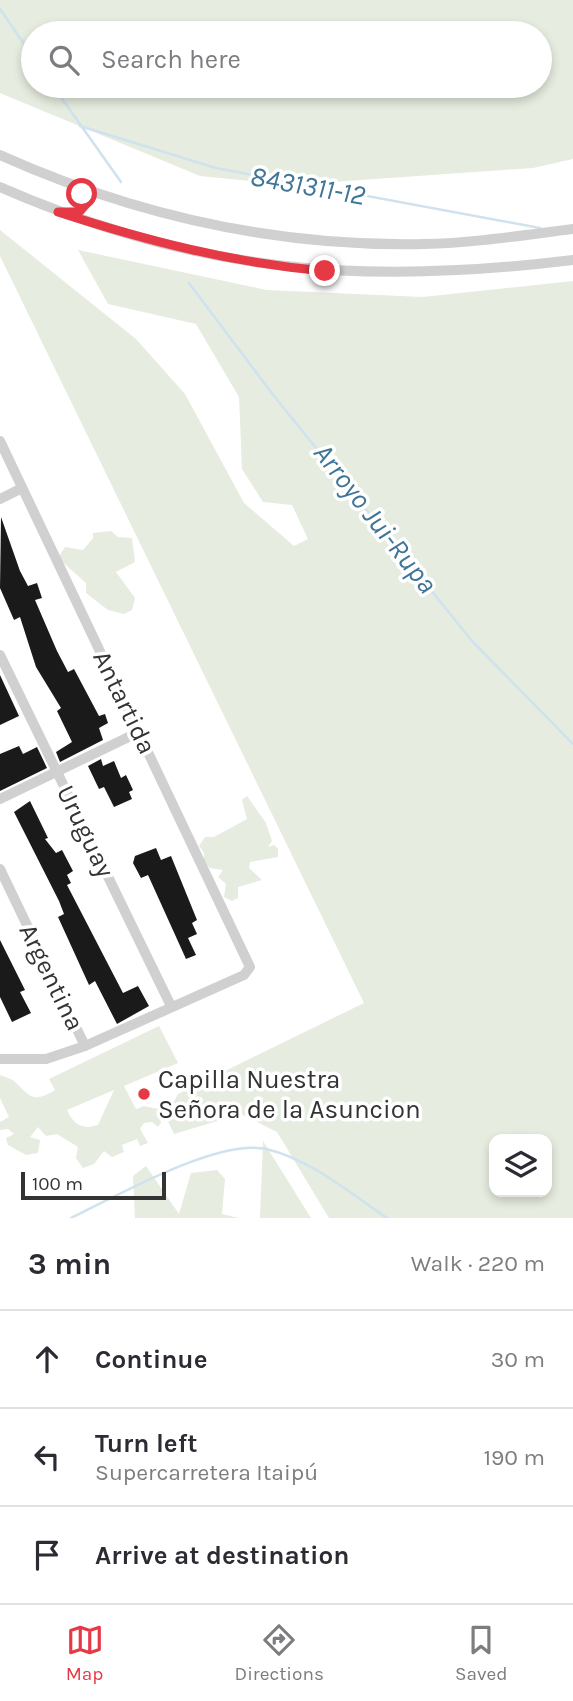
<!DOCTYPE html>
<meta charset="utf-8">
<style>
body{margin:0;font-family:Karla,sans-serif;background:#f2f2f3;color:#2b2b33}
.controls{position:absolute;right:21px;bottom:21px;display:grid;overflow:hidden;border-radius:14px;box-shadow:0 4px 10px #0003}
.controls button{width:63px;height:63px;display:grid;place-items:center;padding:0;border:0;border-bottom:2px solid #e1e1e2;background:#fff;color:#2b2b33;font:35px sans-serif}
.scale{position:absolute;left:21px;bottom:18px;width:145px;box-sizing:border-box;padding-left:7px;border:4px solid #333;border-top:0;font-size:19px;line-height:24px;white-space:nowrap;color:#333;-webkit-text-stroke:5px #fff;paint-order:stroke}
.stop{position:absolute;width:21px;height:21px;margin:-16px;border:5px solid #e63946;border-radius:50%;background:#fff}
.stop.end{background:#e63946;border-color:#fff;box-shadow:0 2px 7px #0008}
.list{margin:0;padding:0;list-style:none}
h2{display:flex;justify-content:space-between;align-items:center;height:91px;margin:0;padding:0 28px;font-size:30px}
h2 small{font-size:23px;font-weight:400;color:#7c7c81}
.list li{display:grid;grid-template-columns:46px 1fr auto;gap:21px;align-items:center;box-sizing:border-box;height:98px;padding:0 28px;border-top:2px solid #e1e1e2}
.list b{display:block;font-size:26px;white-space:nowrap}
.list p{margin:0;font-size:23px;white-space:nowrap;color:#7c7c81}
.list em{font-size:23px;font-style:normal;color:#7c7c81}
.icon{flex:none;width:38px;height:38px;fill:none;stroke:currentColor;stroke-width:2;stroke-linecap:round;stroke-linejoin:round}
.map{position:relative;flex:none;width:573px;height:1218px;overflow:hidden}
.search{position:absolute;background:#fff;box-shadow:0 4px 10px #0003;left:21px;right:21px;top:21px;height:77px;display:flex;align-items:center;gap:18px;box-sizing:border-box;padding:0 24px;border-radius:38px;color:#7c7c81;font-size:26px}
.sheet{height:385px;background:#fff}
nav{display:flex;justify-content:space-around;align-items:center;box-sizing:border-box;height:98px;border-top:2px solid #e1e1e2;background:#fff;font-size:19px;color:#7c7c81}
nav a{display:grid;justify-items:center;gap:4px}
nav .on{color:#e63946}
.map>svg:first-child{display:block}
</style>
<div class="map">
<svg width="573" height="1218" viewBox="0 0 573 1218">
<rect width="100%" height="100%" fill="#fff"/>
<g fill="#e6ecdf" fill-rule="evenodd">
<path d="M0,0H573V159L533,168L290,185L200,176L0,93ZM33,33H540V86H33Z"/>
<path d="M0,230L136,339L185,394L244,503L294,546L308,539L292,505L263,502L242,469L239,397L196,324L108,304L78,250L267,290L422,297L573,281V1218H329L277,1132L241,1114L174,1134L166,1117L178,1094L364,1003L0,256ZM494,1139H547V1192H494Z"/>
<polygon points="111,531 118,537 132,538 135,562 116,572 135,598 132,610 124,614 108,610 86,593 86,583 58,558 65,547 83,550 93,538 93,533"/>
<polygon points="247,796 266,823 272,841 268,847 274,845 278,849 278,857 250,862 249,868 262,880 238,887 238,898 232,901 224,897 226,884 218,877 223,870 210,868 204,862 204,853 199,846 205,837 214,837 247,819 242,800"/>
<path d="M159,1026L178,1063L124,1086L136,1109L144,1106L158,1109L161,1123L158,1127L152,1122L144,1123L140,1129L148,1143L140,1146L137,1139L122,1145L124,1152L112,1157L104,1151L94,1164L83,1168L76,1158L78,1147L57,1134L46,1136L38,1127L30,1137L40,1140L38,1153L26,1155L8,1145L6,1138L14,1134L8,1129L0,1130V1122L9,1117L0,1098V1075C4,1077 13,1079 16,1083C30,1097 34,1103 55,1090L49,1079ZM114,1090L98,1125C82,1130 74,1125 67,1110Z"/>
<polygon points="263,1141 311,1218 260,1218"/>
<polygon points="146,1166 179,1214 191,1173 217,1170 225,1179 222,1214 239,1218 135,1218 133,1176"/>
</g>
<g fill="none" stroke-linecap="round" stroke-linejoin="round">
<g stroke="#cfe2ee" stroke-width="2.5">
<polyline points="0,9 33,57"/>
<polyline points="53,86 121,182"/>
<polyline points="80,126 216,168 540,228"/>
<polyline points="189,283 274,396 472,641 573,744"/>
<path d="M71,1218C117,1196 218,1138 266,1149C310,1159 350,1193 387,1218"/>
</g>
</g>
<g fill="#1a1a1a">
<polygon points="1,517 20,571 28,586 37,583 42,598 35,600 57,651 68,672 74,669 99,716 105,714 108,723 99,728 103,740 60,762 56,752 72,742 57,711 61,708 36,667 20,617 14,620 0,588"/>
<polygon points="0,675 19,716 0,725"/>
<polygon points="19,746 23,754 37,747 47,768 0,791 0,754"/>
<polygon points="101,759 103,766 114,761 121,778 126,775 133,790 129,792 132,799 114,807 104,787 99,789 88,766"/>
<polygon points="30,801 48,838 45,839 56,853 62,850 73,871 67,875 71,883 67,885 123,993 138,986 149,1006 117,1024 95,981 89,985 58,917 64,914 59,901 14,812"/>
<polygon points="156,848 161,860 171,856 197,920 192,923 197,934 188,938 196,955 186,959 148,875 141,878 133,863 135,856"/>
<polygon points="0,940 25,990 20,992 31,1013 12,1022 0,997"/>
</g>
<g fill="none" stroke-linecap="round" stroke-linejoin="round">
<g stroke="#d0d0d0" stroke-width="10">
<path d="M0,155C134,215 277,247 424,244C474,243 524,235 573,229"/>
<path d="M0,187C197,273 362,286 573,260"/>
<polyline points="69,213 79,212 86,204 82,194 75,188"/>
<polyline points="0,441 250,967 244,975 85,1046 46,1059 0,1059"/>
<polyline points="0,499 22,488"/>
<polyline points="0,655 171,1006"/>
<polyline points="0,799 139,732"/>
<polyline points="0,869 85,1046"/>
</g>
</g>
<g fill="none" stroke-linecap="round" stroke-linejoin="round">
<path stroke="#e63946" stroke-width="9" d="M82,194L86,204L79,212H58C147,241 233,263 325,271"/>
</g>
<circle fill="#e63946" stroke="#fff" stroke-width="2.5" cx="144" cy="1094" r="7"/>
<g text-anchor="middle" stroke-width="7" stroke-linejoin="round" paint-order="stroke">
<g font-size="26" fill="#333" stroke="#fff">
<text transform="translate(125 702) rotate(64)" y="9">Antartida</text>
<text transform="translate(86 831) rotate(64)" y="9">Uruguay</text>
<text transform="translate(52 977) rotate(64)" y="9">Argentina</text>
</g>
<g font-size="26" fill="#333" stroke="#fff" text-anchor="start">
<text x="158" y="1088">Capilla Nuestra<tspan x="158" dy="30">Señora de la Asuncion</tspan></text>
</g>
<g font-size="28" font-style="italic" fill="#3f7597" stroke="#fff">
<text transform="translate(308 185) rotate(10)" y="10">8431311-12</text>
<text transform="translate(376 518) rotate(52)" y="10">Arroyo Jui-Rupa</text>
</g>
</g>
</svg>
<div class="controls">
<button><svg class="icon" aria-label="layers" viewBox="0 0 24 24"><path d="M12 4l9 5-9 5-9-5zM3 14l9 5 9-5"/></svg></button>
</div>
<div class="scale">100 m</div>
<div class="stop" style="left:82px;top:194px"></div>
<div class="stop end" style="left:325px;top:271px"></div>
<div class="search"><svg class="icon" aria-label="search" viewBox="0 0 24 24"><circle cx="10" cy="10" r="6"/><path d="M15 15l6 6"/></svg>Search here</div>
</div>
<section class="sheet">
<h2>3 min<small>Walk · 220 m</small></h2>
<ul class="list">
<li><svg class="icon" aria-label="ahead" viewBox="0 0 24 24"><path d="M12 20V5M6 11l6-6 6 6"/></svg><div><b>Continue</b></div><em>30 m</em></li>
<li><svg class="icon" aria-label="left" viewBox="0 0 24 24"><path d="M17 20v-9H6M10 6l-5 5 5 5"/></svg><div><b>Turn left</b><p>Supercarretera Itaipú</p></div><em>190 m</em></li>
<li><svg class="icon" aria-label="arrive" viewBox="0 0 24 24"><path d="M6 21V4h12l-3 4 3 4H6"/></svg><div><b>Arrive at destination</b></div></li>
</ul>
</section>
<nav>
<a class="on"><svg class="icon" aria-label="map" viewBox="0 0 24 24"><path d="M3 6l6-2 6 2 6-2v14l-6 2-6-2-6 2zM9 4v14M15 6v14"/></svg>Map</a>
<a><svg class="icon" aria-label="directions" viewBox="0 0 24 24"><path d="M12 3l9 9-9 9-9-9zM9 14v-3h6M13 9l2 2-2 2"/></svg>Directions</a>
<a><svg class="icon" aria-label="saved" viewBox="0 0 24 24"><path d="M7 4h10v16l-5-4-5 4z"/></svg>Saved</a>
</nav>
